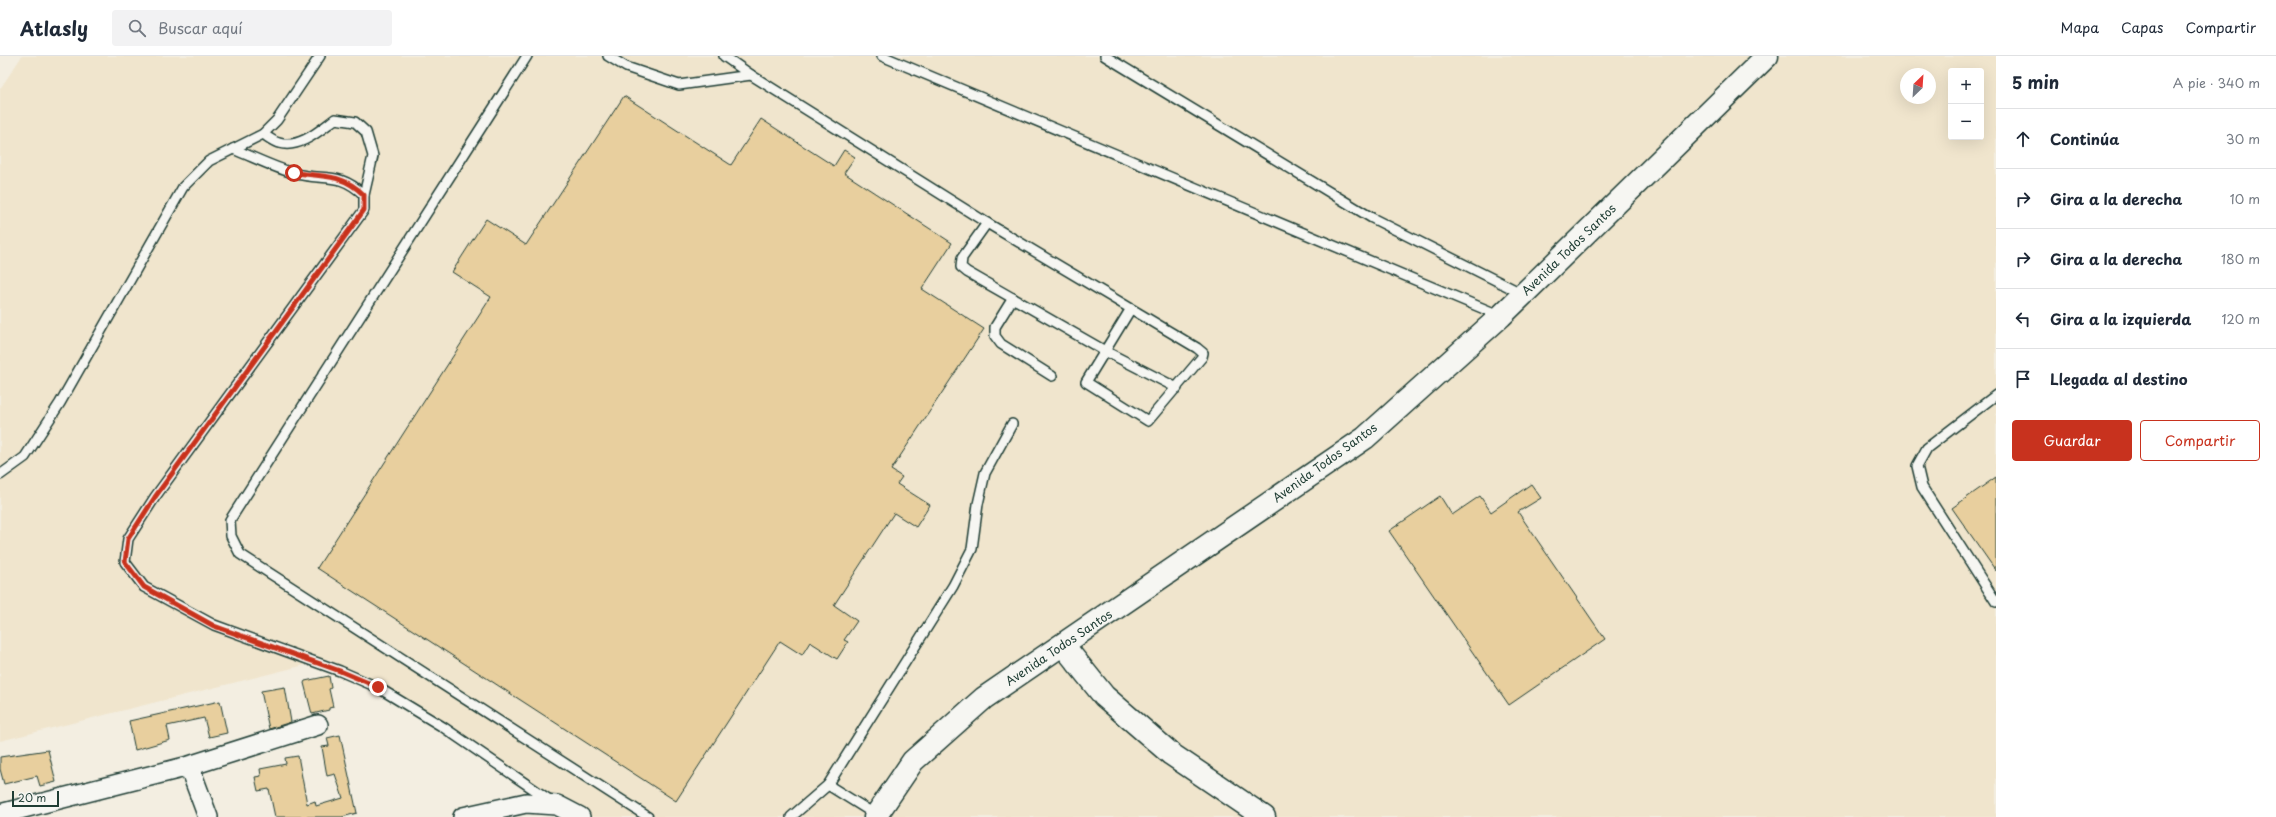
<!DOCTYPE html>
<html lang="es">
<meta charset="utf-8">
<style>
body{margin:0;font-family:"Playpen Sans",sans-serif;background:#f2f2f3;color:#1f2937}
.controls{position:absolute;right:12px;top:12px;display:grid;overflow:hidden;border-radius:4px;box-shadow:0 4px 16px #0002}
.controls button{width:36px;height:36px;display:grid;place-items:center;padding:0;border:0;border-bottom:1px solid #e0e1e3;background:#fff;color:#1f2937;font:20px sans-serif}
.compass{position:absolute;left:1900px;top:12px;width:36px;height:36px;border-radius:50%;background:#fff;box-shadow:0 4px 16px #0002;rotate:25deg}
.scale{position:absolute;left:12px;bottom:10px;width:47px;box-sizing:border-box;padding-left:4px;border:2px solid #1f3d34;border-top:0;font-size:11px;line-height:14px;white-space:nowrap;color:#1f3d34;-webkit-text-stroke:3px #f6f6f2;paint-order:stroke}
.stop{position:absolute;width:12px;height:12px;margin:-9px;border:3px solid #c8321e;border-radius:50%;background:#fff}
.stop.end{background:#c8321e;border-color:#fff;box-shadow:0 1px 4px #0008}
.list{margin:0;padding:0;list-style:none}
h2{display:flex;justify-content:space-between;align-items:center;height:52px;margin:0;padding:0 16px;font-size:17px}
h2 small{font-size:13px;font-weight:400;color:#747a83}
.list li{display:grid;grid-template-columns:26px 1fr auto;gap:12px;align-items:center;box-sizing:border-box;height:60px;padding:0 16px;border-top:1px solid #e0e1e3}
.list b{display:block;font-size:15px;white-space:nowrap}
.list em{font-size:13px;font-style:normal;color:#747a83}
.actions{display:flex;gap:8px;padding:12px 16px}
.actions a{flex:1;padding:9px 0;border:1px solid #c8321e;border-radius:4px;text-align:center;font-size:14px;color:#c8321e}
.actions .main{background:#c8321e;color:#fff}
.icon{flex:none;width:22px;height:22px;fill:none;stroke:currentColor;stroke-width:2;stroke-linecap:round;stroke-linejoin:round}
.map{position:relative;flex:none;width:1996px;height:761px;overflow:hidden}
header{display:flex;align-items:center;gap:24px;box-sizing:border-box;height:56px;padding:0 20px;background:#fff;border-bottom:1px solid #e0e1e3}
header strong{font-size:19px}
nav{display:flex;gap:22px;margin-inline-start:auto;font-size:14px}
.search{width:280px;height:36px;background:#f2f2f3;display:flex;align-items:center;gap:10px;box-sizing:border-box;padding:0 14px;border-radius:4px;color:#747a83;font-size:15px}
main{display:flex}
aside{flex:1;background:#fff}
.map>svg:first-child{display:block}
</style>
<header>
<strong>Atlasly</strong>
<div class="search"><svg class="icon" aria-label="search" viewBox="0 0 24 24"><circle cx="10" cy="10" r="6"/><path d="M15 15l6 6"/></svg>Buscar aquí</div>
<nav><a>Mapa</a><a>Capas</a><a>Compartir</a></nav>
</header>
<main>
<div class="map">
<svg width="1996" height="761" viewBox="0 0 1996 761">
<rect width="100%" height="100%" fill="#f3eee1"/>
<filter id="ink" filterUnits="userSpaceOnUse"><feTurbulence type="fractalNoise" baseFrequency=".025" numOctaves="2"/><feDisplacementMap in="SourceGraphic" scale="8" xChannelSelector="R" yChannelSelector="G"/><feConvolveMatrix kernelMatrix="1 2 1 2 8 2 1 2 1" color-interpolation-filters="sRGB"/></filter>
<g filter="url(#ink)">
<path fill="#f0e5cd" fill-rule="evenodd" d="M22,0H1996V761H572L329,603L0,685V33ZM1951,15H1981V81H1951ZM1906,18H1930V42H1906Z"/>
<g fill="#e8cf9e" stroke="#1f3d34">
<polygon points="624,40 731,109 761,63 834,110 844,94 855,101 844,117 952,187 922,233 984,273 891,414 902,421 897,428 930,449 916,471 894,457 834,549 857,565 844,584 848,586 837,603 810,586 802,599 780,585 676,745 317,512 491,241 452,216 486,163 526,189"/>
<polygon points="1996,421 1996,515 1952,452"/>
<polygon points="1531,428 1541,442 1518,456 1605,583 1509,649 1389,475 1440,440 1452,459 1480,440 1491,456"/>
<polygon points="329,620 331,632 329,633 333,651 329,652 329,654 312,658 304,627 305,625"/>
<polygon points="285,631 291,666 269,673 261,635"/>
<polygon points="220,645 227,677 209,681 204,662 167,670 170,684 135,694 129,665"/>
<polygon points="340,679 357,757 342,761 275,761 269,733 258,735 255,721 261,720 260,713 286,708 285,702 298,700 307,748 315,745 316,750 343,742 335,718 327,720 322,691 329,690 327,682"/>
<polygon points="48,694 56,726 40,730 37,720 4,728 0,713 0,701"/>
</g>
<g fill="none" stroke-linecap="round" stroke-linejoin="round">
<g stroke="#1f3d34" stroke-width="12">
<g id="service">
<polyline points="527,0 230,464 231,480 240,498 648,761"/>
<polyline points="608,0 626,11 679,29 751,19 987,167 1197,292 1203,297 1202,301 1148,365 1086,326 1130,254"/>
<polyline points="724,0 751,19"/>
<polyline points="882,0 1501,260"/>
<polyline points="1105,0 1372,162 1523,238"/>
<path d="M263,78C268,81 274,86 279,87C300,93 320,74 335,63L355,66L366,76L373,100L364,139"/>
<path d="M233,93C253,101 273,111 293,117C323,126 338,114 364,139V154L155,441L128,483L125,506L144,531L214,569L340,615L377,631L443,671L551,745"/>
<polyline points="987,167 962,202 961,211 967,216 1105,295 1177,332"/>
<polyline points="1013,242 995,271 995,280 1001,288 1052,320"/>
<polyline points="1996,339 1927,392 1917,410 1922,431 1996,546"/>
<polyline points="0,419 25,401 60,347 183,131 209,105 263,78 277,64 320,0"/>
<polyline points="828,729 876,759"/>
<polyline points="791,761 828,729 953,530 972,493 978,448 985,417 1012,368"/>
</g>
</g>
<g stroke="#1f3d34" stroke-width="22">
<g id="minor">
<polyline points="189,710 318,669"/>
<polyline points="0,758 189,710 208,761"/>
<polyline points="463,761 526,747 557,749 580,761"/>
</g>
</g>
<g stroke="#1f3d34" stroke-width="25">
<g id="tertiary">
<polyline points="1063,589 1104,640 1171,698 1264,761"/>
<polyline points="875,761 913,705 984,642 1365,382 1501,260 1767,0"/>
</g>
</g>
<use href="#service" stroke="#f6f6f2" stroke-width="9"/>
<use href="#minor" stroke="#f6f6f2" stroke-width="19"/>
<use href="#tertiary" stroke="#f6f6f2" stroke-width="22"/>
</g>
</g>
<g fill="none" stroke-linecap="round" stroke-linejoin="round" filter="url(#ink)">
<path stroke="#c8321e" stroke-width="5" d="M294,117C322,120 343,118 364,139V154L155,441L128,483L125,506L144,531L214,570L340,615L378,631"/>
</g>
<g text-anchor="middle" stroke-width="4" stroke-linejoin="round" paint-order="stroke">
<g font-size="12" fill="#1f3d34" stroke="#f6f6f2">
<text transform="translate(1569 194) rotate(-44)" y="4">Avenida Todos Santos</text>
<text transform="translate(1325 407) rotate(-36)" y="4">Avenida Todos Santos</text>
<text transform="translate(1059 592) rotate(-34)" y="4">Avenida Todos Santos</text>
</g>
</g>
</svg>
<div class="controls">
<button>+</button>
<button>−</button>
</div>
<svg class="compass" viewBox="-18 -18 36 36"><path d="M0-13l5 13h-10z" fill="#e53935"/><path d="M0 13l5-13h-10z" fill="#747a83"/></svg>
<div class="scale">20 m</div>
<div class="stop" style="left:294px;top:117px"></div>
<div class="stop end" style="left:378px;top:631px"></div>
</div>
<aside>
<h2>5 min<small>A pie · 340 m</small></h2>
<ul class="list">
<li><svg class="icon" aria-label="ahead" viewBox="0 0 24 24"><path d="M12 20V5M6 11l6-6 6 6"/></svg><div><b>Continúa</b></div><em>30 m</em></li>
<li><svg class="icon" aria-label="right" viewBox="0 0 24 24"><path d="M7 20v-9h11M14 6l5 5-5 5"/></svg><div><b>Gira a la derecha</b></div><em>10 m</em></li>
<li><svg class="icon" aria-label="right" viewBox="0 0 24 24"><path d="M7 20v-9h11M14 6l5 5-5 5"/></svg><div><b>Gira a la derecha</b></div><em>180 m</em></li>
<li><svg class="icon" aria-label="left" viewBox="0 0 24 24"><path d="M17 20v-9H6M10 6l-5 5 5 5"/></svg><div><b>Gira a la izquierda</b></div><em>120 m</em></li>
<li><svg class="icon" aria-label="arrive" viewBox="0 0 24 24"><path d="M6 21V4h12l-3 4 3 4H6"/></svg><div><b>Llegada al destino</b></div></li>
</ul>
<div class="actions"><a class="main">Guardar</a><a>Compartir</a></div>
</aside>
</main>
